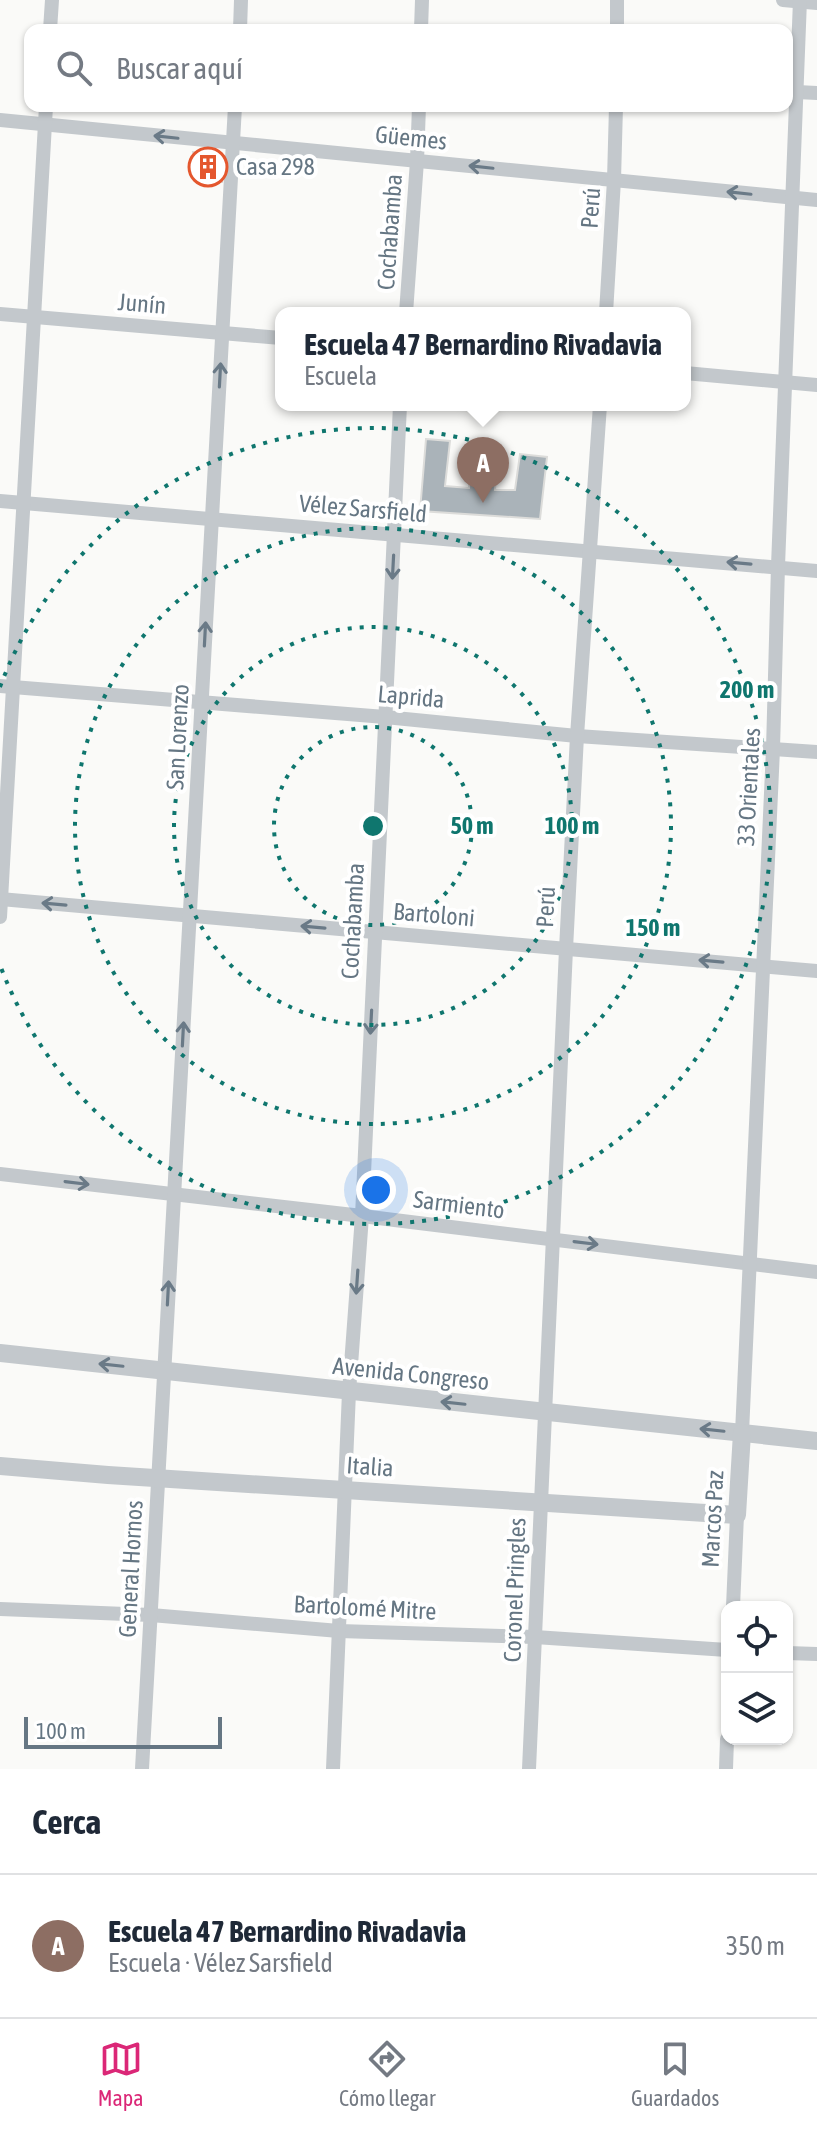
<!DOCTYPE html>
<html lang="es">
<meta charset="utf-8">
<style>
body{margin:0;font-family:"Asap Condensed",sans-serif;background:#f6f6f7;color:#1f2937}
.controls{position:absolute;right:24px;bottom:24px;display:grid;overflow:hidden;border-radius:16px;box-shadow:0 2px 6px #0004}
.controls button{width:72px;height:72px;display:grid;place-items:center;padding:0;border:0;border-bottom:2px solid #e0e1e3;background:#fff;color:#1f2937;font:40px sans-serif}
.scale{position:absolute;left:24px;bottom:20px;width:198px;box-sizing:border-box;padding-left:8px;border:4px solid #657683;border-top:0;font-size:22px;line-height:28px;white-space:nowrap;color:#657683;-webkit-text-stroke:6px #fff;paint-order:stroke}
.you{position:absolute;left:376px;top:1190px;width:28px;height:28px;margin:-20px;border:6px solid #fff;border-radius:50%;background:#1a73e8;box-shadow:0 0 0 12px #1a73e833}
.badge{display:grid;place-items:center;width:52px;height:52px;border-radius:50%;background:#db2777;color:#fff;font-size:26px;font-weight:700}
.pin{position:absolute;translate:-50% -66px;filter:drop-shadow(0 2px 4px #0008)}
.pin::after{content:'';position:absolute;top:42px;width:28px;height:24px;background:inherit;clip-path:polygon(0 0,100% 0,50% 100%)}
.popup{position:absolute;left:275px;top:307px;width:416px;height:104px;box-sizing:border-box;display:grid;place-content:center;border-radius:16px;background:#fff;filter:drop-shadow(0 2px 6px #0005);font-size:26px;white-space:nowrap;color:#747a83}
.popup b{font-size:30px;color:#1f2937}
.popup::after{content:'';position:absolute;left:50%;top:100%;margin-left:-16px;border:16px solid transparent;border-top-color:#fff}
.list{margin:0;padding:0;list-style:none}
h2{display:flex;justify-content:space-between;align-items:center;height:104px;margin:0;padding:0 32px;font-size:34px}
h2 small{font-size:26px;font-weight:400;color:#747a83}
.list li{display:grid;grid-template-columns:52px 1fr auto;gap:24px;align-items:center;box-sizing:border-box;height:144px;padding:0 32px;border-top:2px solid #e0e1e3}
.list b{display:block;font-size:30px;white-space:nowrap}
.list p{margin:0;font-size:26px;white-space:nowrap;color:#747a83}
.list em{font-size:26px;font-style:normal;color:#747a83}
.icon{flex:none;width:44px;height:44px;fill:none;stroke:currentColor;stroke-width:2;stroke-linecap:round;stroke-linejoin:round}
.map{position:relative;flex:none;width:817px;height:1769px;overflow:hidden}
.search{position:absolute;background:#fff;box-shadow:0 2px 6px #0004;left:24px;right:24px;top:24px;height:88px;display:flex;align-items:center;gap:20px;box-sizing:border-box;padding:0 28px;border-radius:16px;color:#747a83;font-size:30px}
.sheet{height:248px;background:#fff}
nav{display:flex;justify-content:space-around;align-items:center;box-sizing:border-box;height:112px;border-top:2px solid #e0e1e3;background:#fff;font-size:22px;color:#747a83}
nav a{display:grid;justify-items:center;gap:4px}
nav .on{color:#db2777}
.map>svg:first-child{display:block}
</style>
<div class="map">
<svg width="817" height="1769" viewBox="0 0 817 1769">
<rect width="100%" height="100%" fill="#fafaf8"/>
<g fill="#aab3b9" stroke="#dcdcda" stroke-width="2">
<polygon points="193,152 221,153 222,182 196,181"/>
<polygon points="426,439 450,441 445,486 469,488 471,445 498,446 495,490 515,490 520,454 547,457 540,519 420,511"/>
</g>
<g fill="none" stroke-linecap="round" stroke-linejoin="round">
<g stroke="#c3c8cc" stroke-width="14">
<polyline points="783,0 817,3"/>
<polyline points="50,30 52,0"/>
<polyline points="240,30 241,0"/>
<polyline points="421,30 422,0"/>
<polyline points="617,30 617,0"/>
<polyline points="797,92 817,93"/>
<polyline points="0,120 817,200"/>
<polyline points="406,313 417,161 419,106"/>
<polyline points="606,313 614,180 616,106"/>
<polyline points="0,314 281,338"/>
<polyline points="685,373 817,385"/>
<polyline points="0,501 817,571"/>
<polyline points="0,686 385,717 577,736 817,752"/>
<polyline points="0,899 817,971"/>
<polyline points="0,917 46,106"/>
<polyline points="0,1174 362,1216 817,1272"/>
<polyline points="742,1433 773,749 778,566 800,0"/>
<polyline points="733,1607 737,1515"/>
<polyline points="0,1609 151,1615 339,1631 535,1637 727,1650"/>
<polyline points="787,1653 817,1654"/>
<polyline points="142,1769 235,106"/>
<polyline points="333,1769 349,1392 362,1216 400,405"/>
<polyline points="529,1769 566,949 577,736 600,405"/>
<polyline points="726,1769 727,1739"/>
</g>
<g stroke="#c3c8cc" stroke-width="18">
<polyline points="0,1353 817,1441"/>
<polyline points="0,1466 108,1475 737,1515 742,1433"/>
</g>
</g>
<defs><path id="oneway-shaft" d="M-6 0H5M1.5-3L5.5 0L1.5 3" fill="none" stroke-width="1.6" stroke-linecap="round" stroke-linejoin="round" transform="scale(2)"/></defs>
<g stroke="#6a7a87">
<use href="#oneway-shaft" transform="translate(166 137) rotate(-174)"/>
<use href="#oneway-shaft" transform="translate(481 167) rotate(-174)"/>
<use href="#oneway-shaft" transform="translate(739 193) rotate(-174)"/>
<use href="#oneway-shaft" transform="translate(220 375) rotate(-87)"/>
<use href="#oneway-shaft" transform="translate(739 563) rotate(-175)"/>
<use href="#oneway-shaft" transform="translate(393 567) rotate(93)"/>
<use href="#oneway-shaft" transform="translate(205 634) rotate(-87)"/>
<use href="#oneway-shaft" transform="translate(54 904) rotate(-175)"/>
<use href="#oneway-shaft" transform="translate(313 927) rotate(-175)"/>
<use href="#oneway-shaft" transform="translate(711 961) rotate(-175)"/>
<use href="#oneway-shaft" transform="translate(371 1022) rotate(93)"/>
<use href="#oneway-shaft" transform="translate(183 1034) rotate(-87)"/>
<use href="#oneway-shaft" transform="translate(77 1183) rotate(7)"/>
<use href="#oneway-shaft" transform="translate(586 1243) rotate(7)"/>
<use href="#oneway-shaft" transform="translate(357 1282) rotate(94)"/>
<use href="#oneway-shaft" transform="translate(168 1293) rotate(-87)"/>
<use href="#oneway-shaft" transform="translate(111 1365) rotate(-174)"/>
<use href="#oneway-shaft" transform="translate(453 1403) rotate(-174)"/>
<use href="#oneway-shaft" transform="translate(712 1430) rotate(-174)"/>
</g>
<g fill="none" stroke="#0f766e" stroke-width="4" stroke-dasharray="4 8">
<circle cx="373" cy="826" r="99"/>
<circle cx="373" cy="826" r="199"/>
<circle cx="373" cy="826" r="298"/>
<path d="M0 687A398 398 0 1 1 0 965"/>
</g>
<defs>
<g id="building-ring" transform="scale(2)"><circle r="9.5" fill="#fff" stroke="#e4572e" stroke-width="1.5"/><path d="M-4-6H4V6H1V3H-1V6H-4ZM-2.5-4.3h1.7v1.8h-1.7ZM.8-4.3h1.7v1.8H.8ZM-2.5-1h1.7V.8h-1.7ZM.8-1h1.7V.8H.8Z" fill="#e4572e"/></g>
</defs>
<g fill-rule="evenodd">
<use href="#building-ring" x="208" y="167"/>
</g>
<g text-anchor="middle" stroke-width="8" stroke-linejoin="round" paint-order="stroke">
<g font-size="24" fill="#657683" stroke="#fff">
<text transform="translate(411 138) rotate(6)" y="8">Güemes</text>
<text transform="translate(591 208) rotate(-86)" y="8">Perú</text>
<text transform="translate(390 232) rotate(-86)" y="8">Cochabamba</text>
<text transform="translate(142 304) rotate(5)" y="8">Junín</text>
<text transform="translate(363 509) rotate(5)" y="8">Vélez Sarsfield</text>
<text transform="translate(411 697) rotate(5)" y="8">Laprida</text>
<text transform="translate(178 737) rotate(-87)" y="8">San Lorenzo</text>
<text transform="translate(749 787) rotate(-87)" y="8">33 Orientales</text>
<text transform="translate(546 907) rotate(-87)" y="8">Perú</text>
<text transform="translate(434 915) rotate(5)" y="8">Bartoloni</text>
<text transform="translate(353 921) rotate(-87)" y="8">Cochabamba</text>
<text transform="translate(459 1205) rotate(7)" y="8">Sarmiento</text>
<text transform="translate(411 1374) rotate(6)" y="8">Avenida Congreso</text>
<text transform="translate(370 1467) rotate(4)" y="8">Italia</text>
<text transform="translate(713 1519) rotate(-87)" y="8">Marcos Paz</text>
<text transform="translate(131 1569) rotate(-87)" y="8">General Hornos</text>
<text transform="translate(515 1590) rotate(-88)" y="8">Coronel Pringles</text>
<text transform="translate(365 1608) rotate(3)" y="8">Bartolomé Mitre</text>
</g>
<g font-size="24" fill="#657683" stroke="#fff" text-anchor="start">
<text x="236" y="175">Casa 298</text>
</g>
</g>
<circle cx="373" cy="826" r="12" fill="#0f766e" stroke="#fff" stroke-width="4"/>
<g font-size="24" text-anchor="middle" font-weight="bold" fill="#0f766e" stroke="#fff" stroke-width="8" stroke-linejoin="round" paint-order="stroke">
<text x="747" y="698">200 m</text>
<text x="472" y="834">50 m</text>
<text x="572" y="834">100 m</text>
<text x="653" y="936">150 m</text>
</g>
</svg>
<div class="controls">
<button><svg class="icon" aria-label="locate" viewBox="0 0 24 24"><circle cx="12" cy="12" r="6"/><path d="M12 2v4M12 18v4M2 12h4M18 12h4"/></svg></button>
<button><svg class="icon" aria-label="layers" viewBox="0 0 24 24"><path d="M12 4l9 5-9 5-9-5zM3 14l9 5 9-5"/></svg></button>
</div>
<div class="scale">100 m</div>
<div class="you"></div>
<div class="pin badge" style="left:483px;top:503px;background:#8d6e63">A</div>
<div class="popup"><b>Escuela 47 Bernardino Rivadavia</b>Escuela</div>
<div class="search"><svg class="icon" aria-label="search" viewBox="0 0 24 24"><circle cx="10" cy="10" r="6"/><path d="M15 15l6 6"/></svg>Buscar aquí</div>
</div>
<section class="sheet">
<h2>Cerca<small></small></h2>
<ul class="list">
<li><span class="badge" style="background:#8d6e63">A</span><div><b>Escuela 47 Bernardino Rivadavia</b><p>Escuela · Vélez Sarsfield</p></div><em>350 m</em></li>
</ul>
</section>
<nav>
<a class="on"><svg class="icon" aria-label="map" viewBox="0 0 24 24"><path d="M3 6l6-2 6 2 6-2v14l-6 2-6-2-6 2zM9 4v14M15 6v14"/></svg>Mapa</a>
<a><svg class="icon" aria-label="directions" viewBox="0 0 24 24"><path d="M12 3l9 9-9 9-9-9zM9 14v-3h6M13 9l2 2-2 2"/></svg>Cómo llegar</a>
<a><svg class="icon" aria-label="saved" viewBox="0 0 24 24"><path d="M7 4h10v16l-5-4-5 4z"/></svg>Guardados</a>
</nav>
